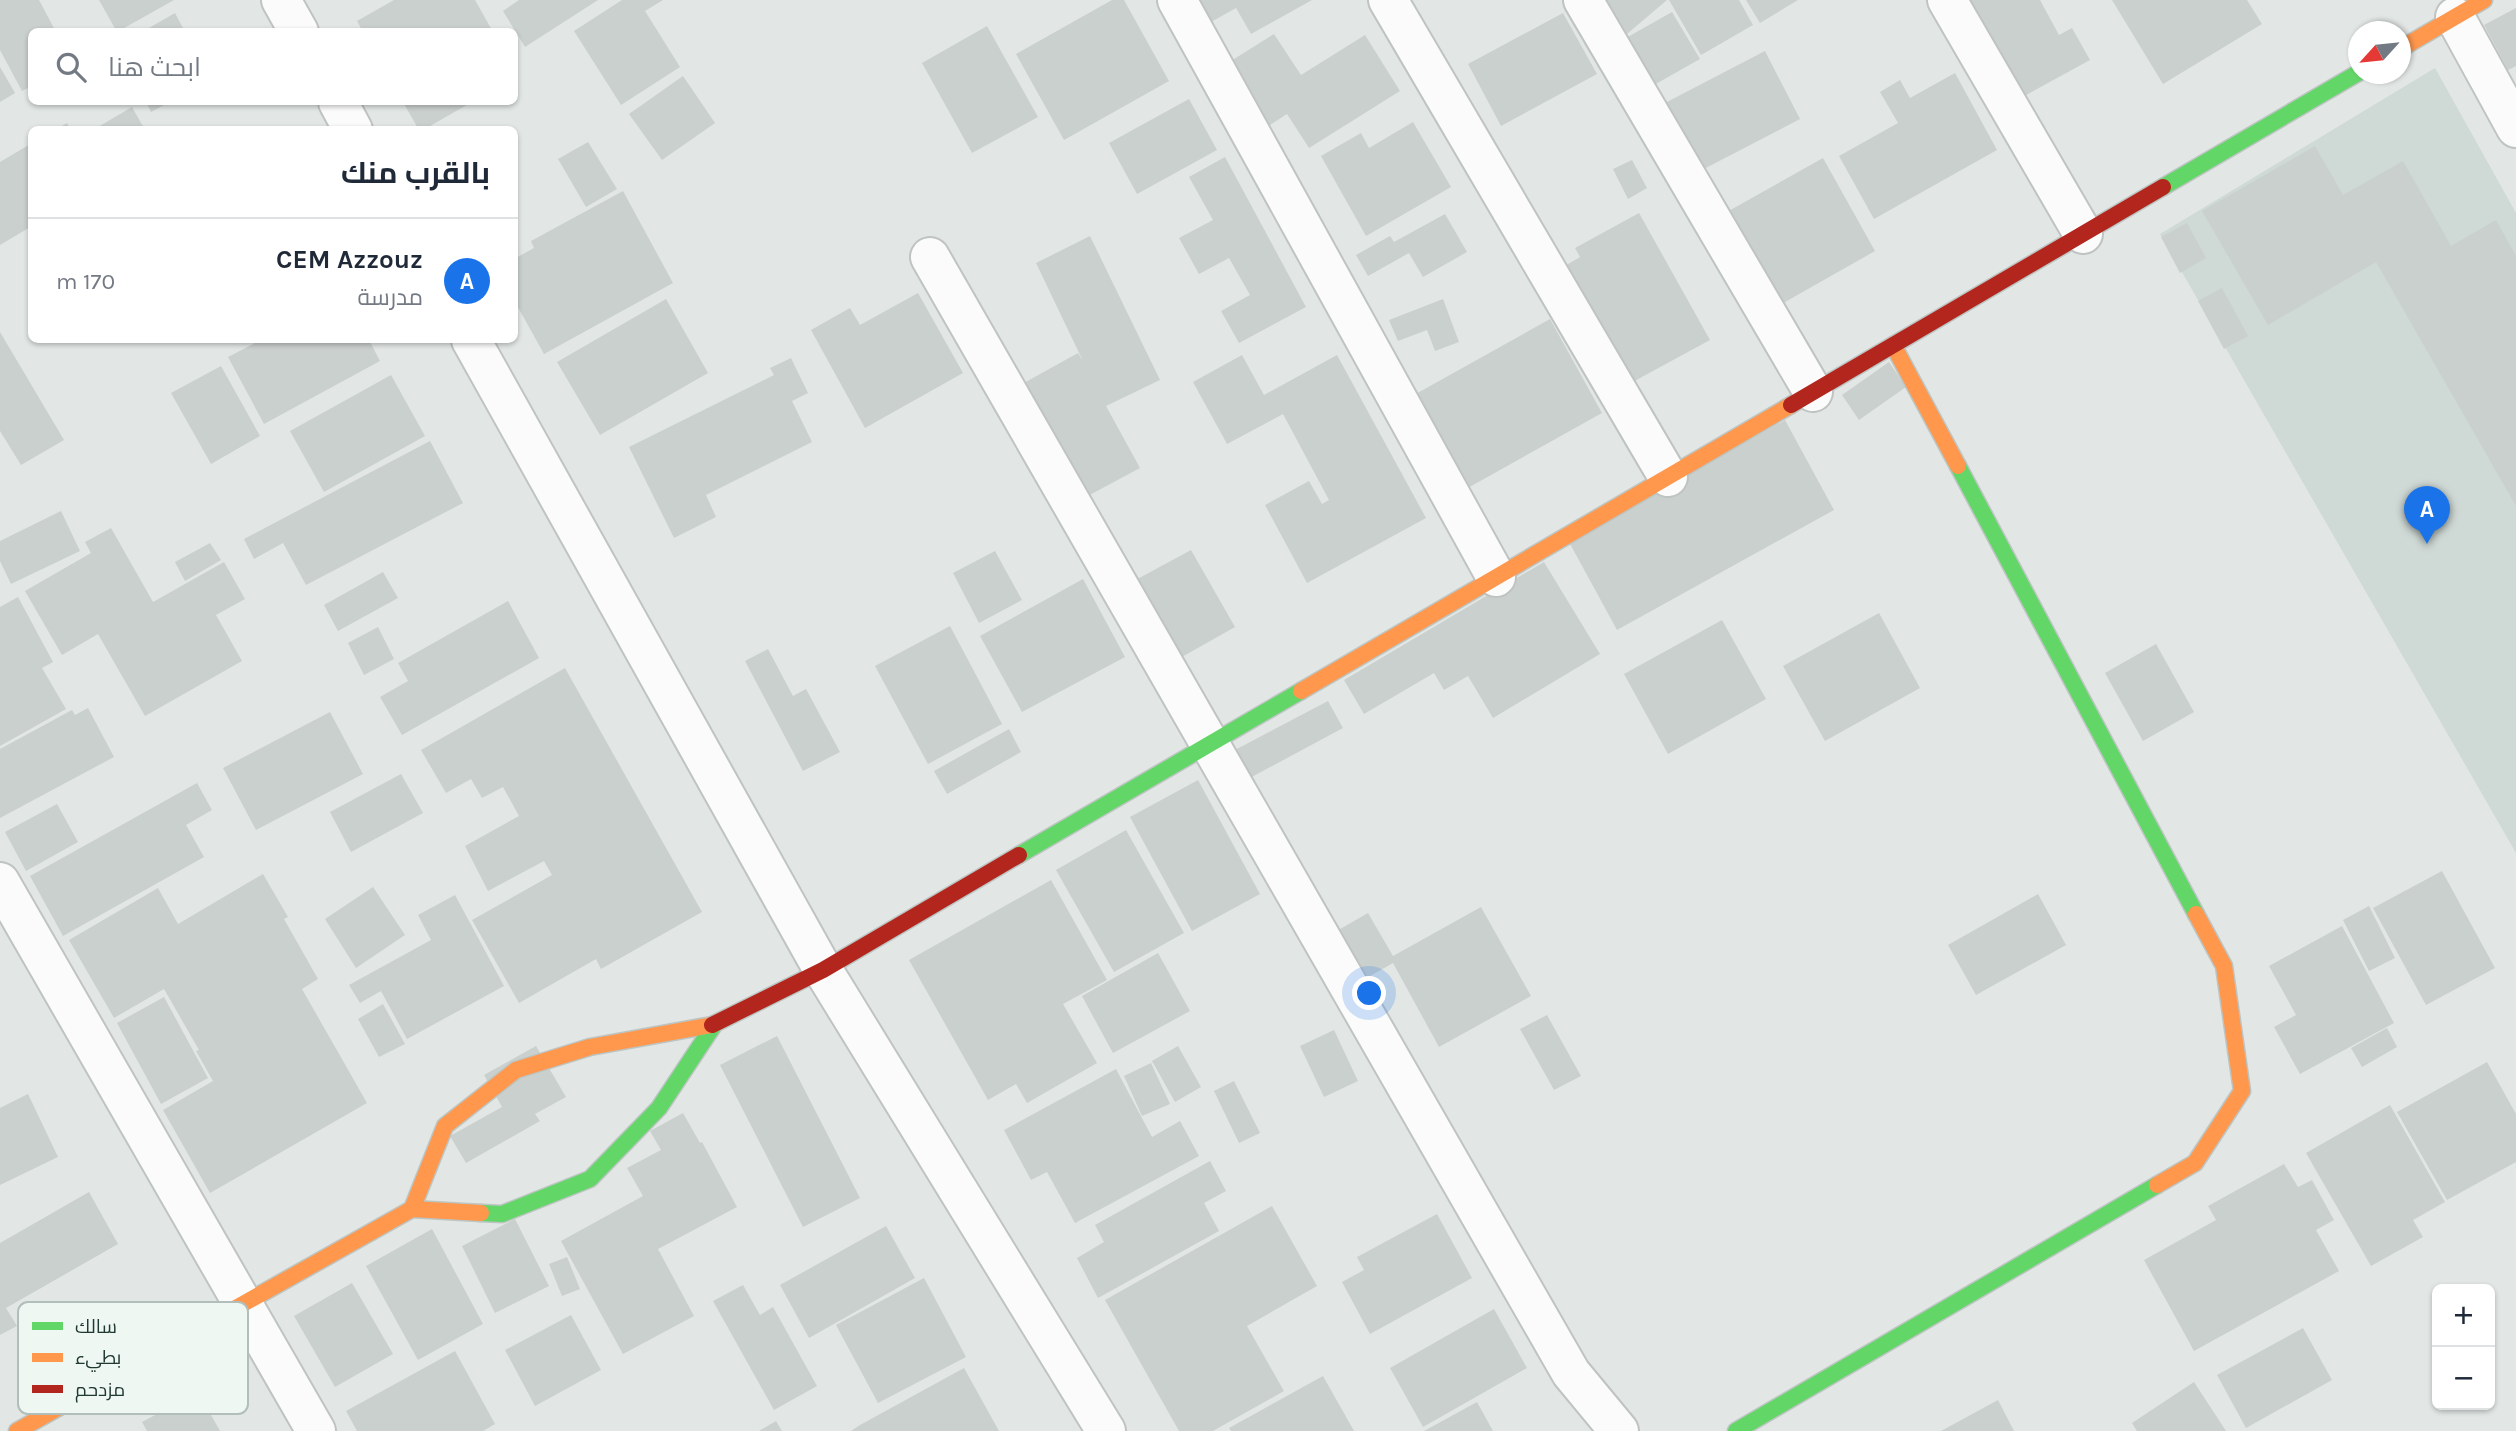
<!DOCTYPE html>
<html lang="ar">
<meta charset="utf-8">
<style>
body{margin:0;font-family:Karla,Cairo,sans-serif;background:#f6f6f7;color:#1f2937;direction:rtl}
.controls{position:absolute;right:21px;bottom:21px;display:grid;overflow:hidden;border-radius:10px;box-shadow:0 2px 5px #0004}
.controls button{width:63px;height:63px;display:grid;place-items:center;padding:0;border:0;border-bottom:2px solid #e0e1e3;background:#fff;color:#1f2937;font:35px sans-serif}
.compass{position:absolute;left:2348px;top:21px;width:63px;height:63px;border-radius:50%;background:#fff;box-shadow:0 2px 5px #0004;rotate:243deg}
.you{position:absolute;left:1370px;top:994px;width:24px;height:24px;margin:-18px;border:5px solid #fff;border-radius:50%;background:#1a73e8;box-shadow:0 0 0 10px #1a73e833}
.badge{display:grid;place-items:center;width:46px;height:46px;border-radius:50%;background:#1a73e8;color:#fff;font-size:23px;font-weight:700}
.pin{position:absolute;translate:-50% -58px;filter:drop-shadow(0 2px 4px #0008)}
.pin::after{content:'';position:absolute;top:37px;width:24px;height:21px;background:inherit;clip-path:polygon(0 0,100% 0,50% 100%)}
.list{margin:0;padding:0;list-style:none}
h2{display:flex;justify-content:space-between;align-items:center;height:91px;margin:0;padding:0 28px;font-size:30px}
h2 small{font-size:23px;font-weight:400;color:#747a83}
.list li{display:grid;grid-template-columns:46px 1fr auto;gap:21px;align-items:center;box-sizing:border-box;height:126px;padding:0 28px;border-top:2px solid #e0e1e3}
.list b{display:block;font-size:26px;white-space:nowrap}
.list p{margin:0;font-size:23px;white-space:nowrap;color:#747a83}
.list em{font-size:23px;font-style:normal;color:#747a83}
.icon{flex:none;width:38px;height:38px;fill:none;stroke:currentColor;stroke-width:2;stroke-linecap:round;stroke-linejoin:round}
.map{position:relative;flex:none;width:2516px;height:1431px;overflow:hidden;direction:ltr}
.search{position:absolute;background:#fff;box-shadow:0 2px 5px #0004;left:28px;top:28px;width:490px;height:77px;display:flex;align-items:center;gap:18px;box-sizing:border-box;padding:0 24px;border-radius:10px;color:#747a83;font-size:26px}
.panel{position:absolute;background:#fff;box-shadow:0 2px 5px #0004;left:28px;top:126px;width:490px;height:217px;border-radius:10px;direction:rtl}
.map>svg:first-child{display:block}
</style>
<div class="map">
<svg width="2516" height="1431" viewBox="0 0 2516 1431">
<rect width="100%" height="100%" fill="#e2e7e5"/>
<polygon fill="#cfd9d5" points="2435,68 2516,213 2516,853 2160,234"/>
<g fill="#cad0ce">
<polygon points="0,0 39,0 56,32 32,32 32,86 22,91 0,50"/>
<polygon points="99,0 174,0 117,32"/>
<polygon points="394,0 475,0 493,32 363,32 357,21"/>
<polygon points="519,0 598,0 525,47 503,11"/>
<polygon points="622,0 663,0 645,11 680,67 621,105 574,31"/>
<polygon points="1112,0 1124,0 1169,81 1064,140 1016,54"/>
<polygon points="1198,0 1312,0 1251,34 1236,8 1211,22"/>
<polygon points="1588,0 1667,0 1621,39"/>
<polygon points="1669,0 1739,0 1753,25 1701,55"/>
<polygon points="1746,0 1798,0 1760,23"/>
<polygon points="1950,0 2040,0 2059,35 2072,28 2090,60 2008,105"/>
<polygon points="2112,0 2247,0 2262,24 2163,84"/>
<polygon points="2516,8 2516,66 2508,70 2484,25"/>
<polygon points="1672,12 1700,59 1654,85 1626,38"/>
<polygon points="175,13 185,32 142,32"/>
<polygon points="1563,13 1597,74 1501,126 1468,64"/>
<polygon points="987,26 1038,117 972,153 922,63"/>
<polygon points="1274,34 1301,75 1365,35 1400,91 1309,148 1287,114 1247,140 1207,76"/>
<polygon points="1765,51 1800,119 1700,171 1665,103"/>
<polygon points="0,67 15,93 0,102"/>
<polygon points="1955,73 1997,150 1874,219 1839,156 1898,123 1880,92 1900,80 1910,98"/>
<polygon points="683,76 715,123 662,160 629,114"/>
<polygon points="1189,99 1217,150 1137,194 1109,143"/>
<polygon points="146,102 170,102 151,112"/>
<polygon points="403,102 472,102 423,130 419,130"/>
<polygon points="132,107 145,130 93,130"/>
<polygon points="1413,122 1451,187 1366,236 1321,156 1361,133 1369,148"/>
<polygon points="67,123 71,130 55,130"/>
<polygon points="588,142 617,189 586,207 558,159"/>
<polygon points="32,143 32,226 0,245 0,162"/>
<polygon points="2315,146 2343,195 2403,161 2451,246 2496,220 2516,256 2516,506 2376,262 2268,325 2202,211"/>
<polygon points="1225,157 1306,307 1239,343 1221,311 1250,295 1229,258 1199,274 1179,238 1213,220 1189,177"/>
<polygon points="1823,158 1875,251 1762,315 1709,222"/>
<polygon points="1632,160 1647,188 1628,199 1613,169"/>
<polygon points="623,191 673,283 544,354 514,300 514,259 534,248 531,241"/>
<polygon points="1639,213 1710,340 1618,390 1553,273 1580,257 1575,248"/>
<polygon points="1445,214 1467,252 1423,277 1409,253 1368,276 1356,255 1390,236 1394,242"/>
<polygon points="2187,223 2206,258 2180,273 2161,237"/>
<polygon points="1090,236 1160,380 1106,406 1140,468 1084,498 1022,384 1078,353 1083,361 1036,263"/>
<polygon points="2222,288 2248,336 2224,349 2198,301"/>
<polygon points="918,293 963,373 865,428 811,330 850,308 860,325"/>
<polygon points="666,299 708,373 600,435 557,362"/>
<polygon points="1443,299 1459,342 1435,351 1427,330 1398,341 1389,320"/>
<polygon points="1550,319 1602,413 1448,499 1396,405"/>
<polygon points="0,332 64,440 21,465 0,431"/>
<polygon points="261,340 369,340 380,361 264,424 228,357"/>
<polygon points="1242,355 1264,395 1337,355 1426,518 1307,583 1265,505 1309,481 1322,504 1329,500 1283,414 1227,444 1193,382"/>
<polygon points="791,358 808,393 792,401 812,442 706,495 716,517 674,538 629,447 774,375 770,368"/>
<polygon points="1889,362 1906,387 1859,420 1842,395"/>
<polygon points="221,366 260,436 211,464 171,393"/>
<polygon points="391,375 425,436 324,492 290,431"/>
<polygon points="1785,420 1834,510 1617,630 1569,542"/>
<polygon points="430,441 463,503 306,585 283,543 254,559 244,539"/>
<polygon points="61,511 80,551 11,584 0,561 0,541"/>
<polygon points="111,528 153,602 224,562 245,599 216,615 242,661 145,716 98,634 62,655 25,591 91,553 85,542"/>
<polygon points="210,543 221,560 185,581 175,562"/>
<polygon points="1191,550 1235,627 1173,662 1130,583"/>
<polygon points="995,551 1022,600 979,623 953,573"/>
<polygon points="1544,562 1600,654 1493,718 1468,676 1444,690 1434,673 1364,714 1344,680"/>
<polygon points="383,572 398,598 338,631 324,605"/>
<polygon points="1083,579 1125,657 1022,712 980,636"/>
<polygon points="18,597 53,662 42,668 66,709 0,746 0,607"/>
<polygon points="508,601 539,658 402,735 380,697 408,681 398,663"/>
<polygon points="1879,613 1920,688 1825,741 1783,666"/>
<polygon points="1722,620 1766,699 1668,754 1624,674"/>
<polygon points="950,626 1002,724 928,764 875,666"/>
<polygon points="378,627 394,659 364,675 348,643"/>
<polygon points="2156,644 2194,712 2143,741 2105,673"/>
<polygon points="768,649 793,696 806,689 840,752 803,771 745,661"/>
<polygon points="565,668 702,912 601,969 596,959 519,1003 472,920 552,875 544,861 488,891 465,846 519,816 503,787 482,798 471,779 446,793 421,750"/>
<polygon points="1328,701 1343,728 1248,779 1233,751"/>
<polygon points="88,708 114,757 0,818 0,749 72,710 75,715"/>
<polygon points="330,712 363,774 256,830 223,768"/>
<polygon points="1009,729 1021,752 947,794 934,771"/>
<polygon points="401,774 423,813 351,852 330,812"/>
<polygon points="1198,780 1260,894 1192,931 1130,817"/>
<polygon points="197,783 212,810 186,825 204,857 63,936 30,876"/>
<polygon points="57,804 78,842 26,871 5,832"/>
<polygon points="1126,830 1184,933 1114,972 1056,870"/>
<polygon points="2442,871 2495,968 2426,1005 2373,908"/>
<polygon points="263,874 288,917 284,919 318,979 302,989 367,1103 210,1193 163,1110 213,1081 196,1051 199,1050 164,989 114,1018 69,940 158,888 178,924"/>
<polygon points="1051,880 1107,980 1063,1004 1097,1063 1027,1103 1016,1084 988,1100 909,960"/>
<polygon points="373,887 405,935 356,968 325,919"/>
<polygon points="2038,894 2066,945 1976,995 1948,945"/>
<polygon points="455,895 504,986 407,1039 381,991 360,1003 349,985 431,940 418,915"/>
<polygon points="2369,906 2395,958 2369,971 2343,920"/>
<polygon points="1481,907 1531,996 1439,1047 1393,963 1363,980 1335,932 1368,913 1393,956"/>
<polygon points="2342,926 2394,1023 2300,1074 2274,1027 2296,1015 2269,966"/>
<polygon points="1158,953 1190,1011 1113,1053 1082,996"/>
<polygon points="164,997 208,1078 161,1104 117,1023"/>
<polygon points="383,1004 405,1044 379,1057 358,1019"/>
<polygon points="1547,1015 1581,1076 1554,1090 1520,1029"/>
<polygon points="2387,1028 2397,1047 2362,1067 2351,1048"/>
<polygon points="1334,1030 1358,1081 1324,1097 1300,1046"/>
<polygon points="777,1036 860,1198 803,1227 720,1065"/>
<polygon points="536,1046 566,1097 535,1114 540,1121 466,1163 450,1136 502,1107 484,1075"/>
<polygon points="1178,1046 1201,1087 1175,1102 1152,1061"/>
<polygon points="2487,1062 2516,1114 2516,1162 2447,1200 2397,1112"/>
<polygon points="1151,1063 1170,1104 1142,1116 1124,1076"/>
<polygon points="1116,1069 1152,1137 1180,1121 1199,1156 1075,1223 1047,1172 1031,1180 1004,1130"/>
<polygon points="1234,1081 1260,1133 1239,1143 1214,1091"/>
<polygon points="28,1094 58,1157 0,1185 0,1108"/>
<polygon points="2390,1105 2445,1202 2413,1220 2423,1237 2371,1266 2306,1153"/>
<polygon points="683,1113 700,1143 702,1142 737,1207 658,1249 694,1316 623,1354 561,1241 643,1196 627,1168 661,1150 650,1131"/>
<polygon points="1210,1161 1226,1191 1204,1203 1219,1231 1098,1298 1077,1258 1104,1242 1095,1225"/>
<polygon points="2284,1164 2298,1187 2312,1180 2334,1220 2316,1230 2339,1271 2194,1351 2144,1260 2216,1220 2208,1206"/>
<polygon points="89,1192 118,1244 6,1308 17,1326 0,1335 0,1243"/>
<polygon points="1272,1206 1317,1286 1247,1326 1284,1391 1213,1431 1179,1431 1105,1300"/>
<polygon points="1437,1214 1472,1278 1370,1334 1342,1282 1364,1270 1357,1257"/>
<polygon points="515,1219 549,1286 495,1313 462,1246"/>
<polygon points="886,1226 915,1278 809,1338 780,1285"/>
<polygon points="432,1229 483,1324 418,1360 366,1266"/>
<polygon points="567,1257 580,1289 562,1296 549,1264"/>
<polygon points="924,1278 966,1357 878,1403 836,1325"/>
<polygon points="352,1283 393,1354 335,1387 294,1316"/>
<polygon points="743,1285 760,1315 773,1307 817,1386 774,1410 713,1301"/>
<polygon points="1494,1309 1527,1368 1423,1427 1390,1368"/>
<polygon points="571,1315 601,1370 535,1406 505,1350"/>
<polygon points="2303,1328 2332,1380 2246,1428 2217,1375"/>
<polygon points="455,1351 495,1424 483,1431 357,1431 346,1411"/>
<polygon points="964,1368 999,1431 851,1431 860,1425"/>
<polygon points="1323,1376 1354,1431 1231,1431 1229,1428"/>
<polygon points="2194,1382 2226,1431 2137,1431 2132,1423"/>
<polygon points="198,1392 220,1431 147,1431 142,1422"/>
<polygon points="1998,1400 2014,1431 1941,1431"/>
<polygon points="1477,1402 1493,1431 1424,1431"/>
<polygon points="776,1421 782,1431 759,1431"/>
</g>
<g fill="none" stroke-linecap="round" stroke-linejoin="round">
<g stroke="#bfc4c2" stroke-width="42">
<g id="street">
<polyline points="281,0 299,32"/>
<polyline points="1177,0 1496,577"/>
<polyline points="1388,0 1668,477"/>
<polyline points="1583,0 1813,392"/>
<polyline points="1947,0 2083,234"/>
<polyline points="2455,17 2516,128"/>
<polyline points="338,102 353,130"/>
<polyline points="930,257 1571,1373 1619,1431"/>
<polyline points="471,340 823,970 1106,1431"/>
<polyline points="0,882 316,1431"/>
</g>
</g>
<g stroke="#bdc5c2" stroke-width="19">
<g id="fast">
<polyline points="2163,187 2358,73"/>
<polyline points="1958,466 2196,914"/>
<polyline points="1019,855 1301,691"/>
<polyline points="481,1213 502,1214 590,1179 659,1108 714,1025"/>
<polyline points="1736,1431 2157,1185"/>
</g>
</g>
<g stroke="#bdc5c2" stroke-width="19">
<g id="slow">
<polyline points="2400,49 2484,0"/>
<polyline points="1893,345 1958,466"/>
<polyline points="1301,691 1791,405"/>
<polyline points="2157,1185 2195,1163 2242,1091 2224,966 2196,914"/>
<polyline points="412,1209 445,1126 516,1070 590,1047 712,1025"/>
<polyline points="17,1431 412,1209 481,1213"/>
</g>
</g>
<g stroke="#bdc5c2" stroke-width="19">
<g id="jam">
<polyline points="1791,405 2163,187"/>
<polyline points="712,1025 823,970 1019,855"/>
</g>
</g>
<use href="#street" stroke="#fbfbfb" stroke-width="38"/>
<use href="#fast" stroke="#63d668" stroke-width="16"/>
<use href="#slow" stroke="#ff974d" stroke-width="16"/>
<use href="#jam" stroke="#b3261e" stroke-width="16"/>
</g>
<rect x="18" y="1302" width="230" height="112" rx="10" fill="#eff7f3" stroke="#b1beb9" stroke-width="2"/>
<rect x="32" y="1322" width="31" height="8" fill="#63d668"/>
<rect x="32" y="1353" width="31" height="9" fill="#ff974d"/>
<rect x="32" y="1385" width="31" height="8" fill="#b3261e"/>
<g font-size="19" fill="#203932">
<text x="75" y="1333">سالك</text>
<text x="75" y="1364">بطيء</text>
<text x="75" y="1396">مزدحم</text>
</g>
</svg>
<div class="controls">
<button>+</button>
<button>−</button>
</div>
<svg class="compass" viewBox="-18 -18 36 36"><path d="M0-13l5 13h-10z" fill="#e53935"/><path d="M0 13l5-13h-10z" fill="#747a83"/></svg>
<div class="you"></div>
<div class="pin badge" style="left:2427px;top:544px">A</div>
<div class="search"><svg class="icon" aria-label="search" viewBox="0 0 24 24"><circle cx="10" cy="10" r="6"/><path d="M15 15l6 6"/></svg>ابحث هنا</div>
<section class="panel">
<h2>بالقرب منك<small></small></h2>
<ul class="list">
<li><span class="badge">A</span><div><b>CEM Azzouz</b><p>مدرسة</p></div><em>170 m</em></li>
</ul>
</section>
</div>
